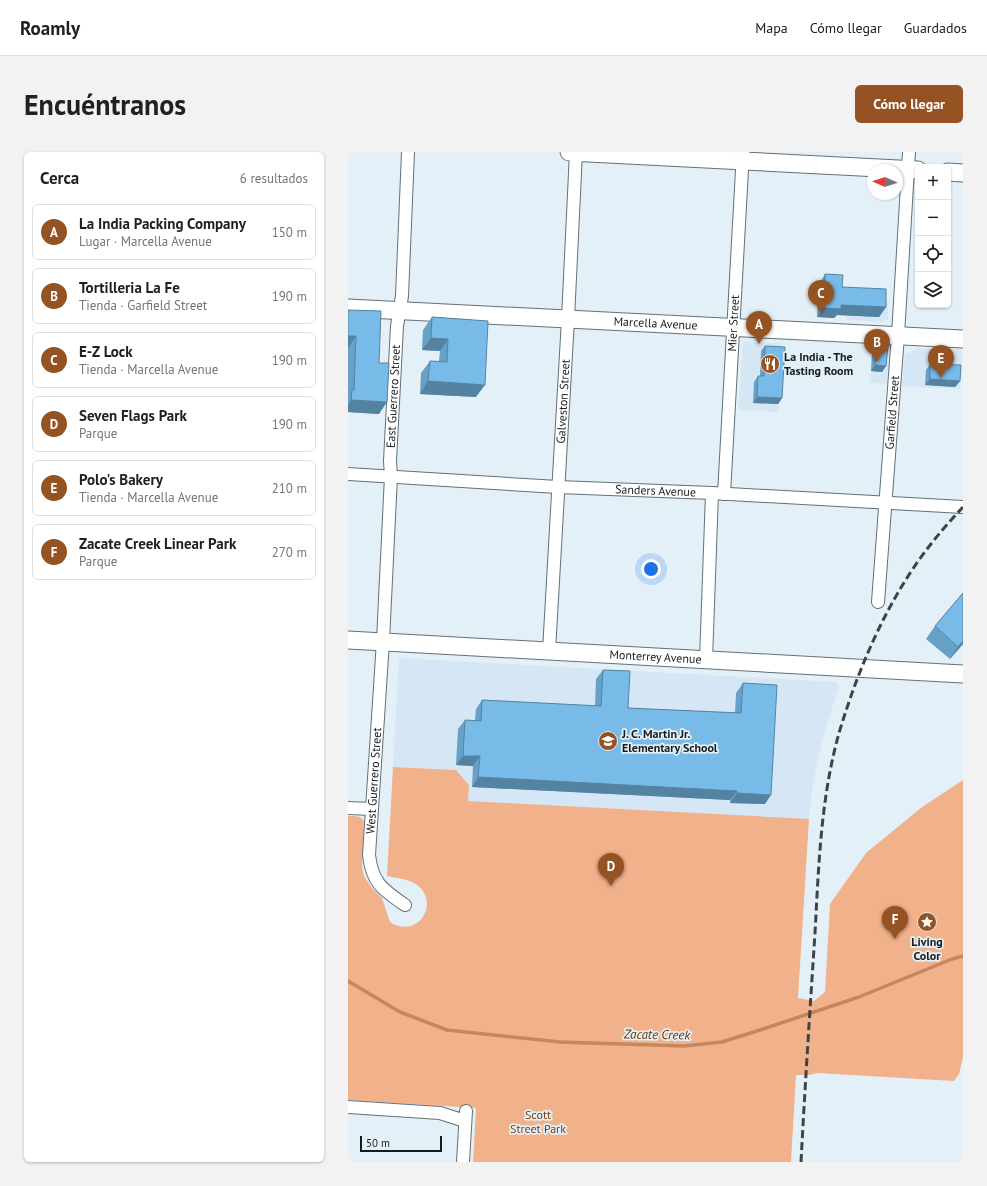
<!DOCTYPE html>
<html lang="es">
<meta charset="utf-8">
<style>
body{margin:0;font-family:"PT Sans",sans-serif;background:#f2f2f2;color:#202124}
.controls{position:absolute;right:12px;top:12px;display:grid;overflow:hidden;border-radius:6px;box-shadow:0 1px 3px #0004}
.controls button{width:36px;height:36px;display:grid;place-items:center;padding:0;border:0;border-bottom:1px solid #e0e0e0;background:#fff;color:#202124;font:20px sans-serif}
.compass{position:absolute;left:519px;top:12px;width:36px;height:36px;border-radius:50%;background:#fff;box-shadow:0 1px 3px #0004;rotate:273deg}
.scale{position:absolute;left:12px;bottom:10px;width:82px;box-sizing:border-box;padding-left:4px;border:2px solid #171b1e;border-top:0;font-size:11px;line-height:14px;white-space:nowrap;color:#171b1e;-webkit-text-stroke:3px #e4f0f8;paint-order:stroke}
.you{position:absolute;left:303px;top:417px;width:14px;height:14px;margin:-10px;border:3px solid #fff;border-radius:50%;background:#1a73e8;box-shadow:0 0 0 6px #1a73e833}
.badge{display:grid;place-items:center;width:26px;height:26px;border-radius:50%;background:#955223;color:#fff;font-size:13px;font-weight:700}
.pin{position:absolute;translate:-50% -33px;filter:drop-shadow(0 1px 2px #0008)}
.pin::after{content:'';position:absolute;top:21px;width:14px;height:12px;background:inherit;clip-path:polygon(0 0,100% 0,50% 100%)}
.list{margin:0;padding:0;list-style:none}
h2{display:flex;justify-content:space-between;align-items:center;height:52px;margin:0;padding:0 16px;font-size:17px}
h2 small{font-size:13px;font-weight:400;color:#757577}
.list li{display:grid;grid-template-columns:26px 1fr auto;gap:12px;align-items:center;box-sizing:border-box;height:56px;margin:0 8px 8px;padding:0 8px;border:1px solid #e0e0e0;border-radius:6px}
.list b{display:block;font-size:15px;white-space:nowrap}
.list p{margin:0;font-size:13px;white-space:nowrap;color:#757577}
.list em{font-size:13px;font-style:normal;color:#757577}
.icon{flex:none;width:22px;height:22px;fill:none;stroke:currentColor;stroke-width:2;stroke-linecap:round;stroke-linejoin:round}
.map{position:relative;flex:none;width:615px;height:1010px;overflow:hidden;border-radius:6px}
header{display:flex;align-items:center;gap:24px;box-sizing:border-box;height:56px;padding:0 20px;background:#fff;border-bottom:1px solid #e0e0e0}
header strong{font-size:19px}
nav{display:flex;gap:22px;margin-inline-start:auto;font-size:14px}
.intro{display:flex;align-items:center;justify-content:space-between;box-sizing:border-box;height:96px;padding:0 24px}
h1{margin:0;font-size:28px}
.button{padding:10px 18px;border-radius:6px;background:#955223;color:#fff;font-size:14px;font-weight:700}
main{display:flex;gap:24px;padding:0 24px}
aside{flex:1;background:#fff;border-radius:6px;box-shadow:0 1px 3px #0004}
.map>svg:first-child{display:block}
</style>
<header>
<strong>Roamly</strong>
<nav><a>Mapa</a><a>Cómo llegar</a><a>Guardados</a></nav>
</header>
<div class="intro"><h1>Encuéntranos</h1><a class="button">Cómo llegar</a></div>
<main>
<aside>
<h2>Cerca<small>6 resultados</small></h2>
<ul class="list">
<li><span class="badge">A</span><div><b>La India Packing Company</b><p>Lugar · Marcella Avenue</p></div><em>150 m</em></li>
<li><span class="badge">B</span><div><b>Tortilleria La Fe</b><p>Tienda · Garfield Street</p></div><em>190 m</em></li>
<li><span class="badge">C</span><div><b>E-Z Lock</b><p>Tienda · Marcella Avenue</p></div><em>190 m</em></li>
<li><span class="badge">D</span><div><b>Seven Flags Park</b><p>Parque</p></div><em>190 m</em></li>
<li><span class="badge">E</span><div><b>Polo's Bakery</b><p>Tienda · Marcella Avenue</p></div><em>210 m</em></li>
<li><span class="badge">F</span><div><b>Zacate Creek Linear Park</b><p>Parque</p></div><em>270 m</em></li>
</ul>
</aside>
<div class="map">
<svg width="615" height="1010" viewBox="0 0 615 1010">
<rect width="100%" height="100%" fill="#e4f0f8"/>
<g fill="#d5e7f5">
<polygon points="499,145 540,148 540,167 537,170 498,168"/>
<polygon points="395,190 434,191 431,260 390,258"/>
<polygon points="524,192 537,193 541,195 542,200 539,232 522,231"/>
<polygon points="568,196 614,198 612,237 554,234 557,202 562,201"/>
<polygon points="51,506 489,530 491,535 478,575 471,602 465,631 461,667 120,649 108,618 45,615"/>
</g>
<path fill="#f1b18b" d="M45,615L108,618L121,633L120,649L461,667L450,846L466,849L477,840L482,752L518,701L574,655L615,628V905L611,922L606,929L469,921L461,923H448L443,1010H125L128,956L0,948V664C6,664 12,663 16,669L14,715L16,724L24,736L34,746L42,770C72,789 94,747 66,731C59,727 48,726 39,724Z"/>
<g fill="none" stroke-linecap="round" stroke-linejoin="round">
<polyline stroke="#c6875f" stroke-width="3.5" points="0,829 52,860 99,878 212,890 336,894 374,890 412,878 511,845 604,807 615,804"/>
<g stroke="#646f76" stroke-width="14">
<g id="street">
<path id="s1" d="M0,322L210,335L364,341L615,355"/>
<path id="s2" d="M376,342L395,0"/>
<path id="s3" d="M530,450L550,183L561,0"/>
<path id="s4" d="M201,499L220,167L228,0"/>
<polyline points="358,508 364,341"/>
<polyline points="0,656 24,657"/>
<path id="s5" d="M57,753C35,738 24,731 21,703L35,489L43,324L42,309L49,174L54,144L60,0"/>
<polyline points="0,955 92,961 117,969"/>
<polyline points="115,1010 118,959"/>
</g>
</g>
<g stroke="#646f76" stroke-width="19">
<g id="secondary">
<polyline points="221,0 570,18"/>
<polyline points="600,20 615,21"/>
<path id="s6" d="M0,156L615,187"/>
<path id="s7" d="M0,488L615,522"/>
</g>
</g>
<use href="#street" stroke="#fff" stroke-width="12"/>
<use href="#secondary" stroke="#fff" stroke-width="17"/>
<path stroke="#3e4347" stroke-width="3" stroke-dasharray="8 4" stroke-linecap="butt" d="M453,1010C457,934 462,857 467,781C471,709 473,634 496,565C515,505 544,441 583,392C593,379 604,367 615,355"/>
</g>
<g fill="#67a1c8">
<polygon points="477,122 494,135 538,155 531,165 489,163 486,166 469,165 471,132"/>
<polygon points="0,158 31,211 31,262 0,260"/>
<polygon points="84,165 140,169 128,245 72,242 73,221 82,209 91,209 92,199 74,198 75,178"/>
<polygon points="417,194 434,246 430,252 405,251 406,230 410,224 412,224 413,199"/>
<polygon points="529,194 538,214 534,220 523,219 524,200"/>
<polygon points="582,212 612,229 607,235 577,233 578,218"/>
<polygon points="615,441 615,492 602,507 578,487 587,474"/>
<polygon points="255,518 280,556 387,561 388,541 395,531 417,652 382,651 382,648 124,635 125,614 108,613 110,577 117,568 127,568 128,557 134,548 247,554 248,527"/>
</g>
<g fill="#5483a2">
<polygon points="493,153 538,155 531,165 489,163 486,166 469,165 476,156"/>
<polygon points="0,184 8,184 0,196"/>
<polygon points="83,186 100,187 92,199 74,198"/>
<polygon points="527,213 538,214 534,220 523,219"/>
<polygon points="582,227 612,229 607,235 577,233"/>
<polygon points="80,229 137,233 128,245 72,242"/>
<polygon points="409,245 434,246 430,252 405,251"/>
<polygon points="3,248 39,250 31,262 0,260 0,253"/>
<polygon points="615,489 615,492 602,507 610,495"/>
<polygon points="115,604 132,604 125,614 108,613"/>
<polygon points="130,625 389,639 382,648 124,635"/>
<polygon points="389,641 423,643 417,652 382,651"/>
</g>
<g fill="#78bbe8" stroke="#5483a2">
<polygon points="477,122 495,123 494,135 538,137 538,155 493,153 493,157 476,156"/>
<polygon points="0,158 33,159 31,211 41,211 39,250 3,248 4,238 6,238 8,184 0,184"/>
<polygon points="84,165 140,169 137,233 80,229 82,209 99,210 100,187 83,186"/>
<polygon points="417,194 437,195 434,246 409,245 410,224 416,224"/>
<polygon points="529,194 540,194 538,214 527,213"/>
<polygon points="582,212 613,213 612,229 582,227"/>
<polygon points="615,441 615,489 610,495 587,474"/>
<polygon points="255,518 282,519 280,556 393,561 395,531 429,533 423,643 389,641 389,639 130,625 132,604 115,604 117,568 133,569 134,548 253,554"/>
</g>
<defs>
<g id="restaurant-disc" transform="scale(1)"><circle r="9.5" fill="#955223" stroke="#e4f0f8"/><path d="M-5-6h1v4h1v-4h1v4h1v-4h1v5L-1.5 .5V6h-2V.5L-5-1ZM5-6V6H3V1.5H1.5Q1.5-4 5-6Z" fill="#fff"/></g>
<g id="school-disc" transform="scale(1)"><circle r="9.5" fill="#955223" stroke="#e4f0f8"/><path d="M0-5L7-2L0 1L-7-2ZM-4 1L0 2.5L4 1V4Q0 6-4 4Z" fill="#fff"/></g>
<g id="sight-disc" transform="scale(1)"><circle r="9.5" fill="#955223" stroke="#e4f0f8"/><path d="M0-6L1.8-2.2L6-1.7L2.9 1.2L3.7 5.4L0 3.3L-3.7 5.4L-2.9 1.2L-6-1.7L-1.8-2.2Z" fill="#fff"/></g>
</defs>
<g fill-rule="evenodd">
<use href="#restaurant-disc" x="422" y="212"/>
<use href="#school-disc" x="260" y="589"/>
<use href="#sight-disc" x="579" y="770"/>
</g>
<g text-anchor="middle" stroke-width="3.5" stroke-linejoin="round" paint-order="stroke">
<g font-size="12" fill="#171b1e" stroke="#e4f0f8">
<text dy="4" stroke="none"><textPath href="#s6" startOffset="308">Marcella Avenue</textPath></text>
<text dy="4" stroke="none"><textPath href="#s2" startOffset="171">Mier Street</textPath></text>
<text dy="4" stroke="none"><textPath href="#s5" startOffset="524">East Guerrero Street</textPath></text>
<text dy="4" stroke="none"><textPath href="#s4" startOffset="250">Galveston Street</textPath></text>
<text dy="4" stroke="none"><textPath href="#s3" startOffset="190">Garfield Street</textPath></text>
<text dy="4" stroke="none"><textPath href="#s1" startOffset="308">Sanders Avenue</textPath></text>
<text dy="4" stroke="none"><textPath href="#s7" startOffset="308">Monterrey Avenue</textPath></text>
<text dy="4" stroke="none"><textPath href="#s5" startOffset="139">West Guerrero Street</textPath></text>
</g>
<g font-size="12" font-weight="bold" fill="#171b1e" stroke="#e4f0f8" text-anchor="start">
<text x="436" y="209">La India - The<tspan x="436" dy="14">Tasting Room</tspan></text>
<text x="274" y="586">J. C. Martin Jr.<tspan x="274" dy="14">Elementary School</tspan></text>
<text x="579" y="794" text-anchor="middle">Living<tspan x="579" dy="14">Color</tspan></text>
</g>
<g font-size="12" fill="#773c0e" stroke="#e4f0f8">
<text x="190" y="967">Scott<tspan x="190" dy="14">Street Park</tspan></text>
</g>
<g font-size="13" font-style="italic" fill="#6c3200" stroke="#e4f0f8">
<text transform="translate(309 882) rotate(1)" y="5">Zacate Creek</text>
</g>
</g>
</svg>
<div class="controls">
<button>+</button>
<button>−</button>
<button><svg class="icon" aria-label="locate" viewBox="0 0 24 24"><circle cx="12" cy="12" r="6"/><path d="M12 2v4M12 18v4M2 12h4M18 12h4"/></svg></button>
<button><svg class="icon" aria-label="layers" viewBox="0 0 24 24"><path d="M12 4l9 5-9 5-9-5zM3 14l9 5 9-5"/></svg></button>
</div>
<svg class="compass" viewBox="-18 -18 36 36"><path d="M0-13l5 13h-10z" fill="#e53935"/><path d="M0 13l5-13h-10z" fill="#757577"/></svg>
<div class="scale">50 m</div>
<div class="you"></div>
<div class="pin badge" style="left:411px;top:192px">A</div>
<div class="pin badge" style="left:529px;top:210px">B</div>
<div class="pin badge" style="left:473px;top:161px">C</div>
<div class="pin badge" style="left:263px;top:734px">D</div>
<div class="pin badge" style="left:593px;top:226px">E</div>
<div class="pin badge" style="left:547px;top:787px">F</div>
</div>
</main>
